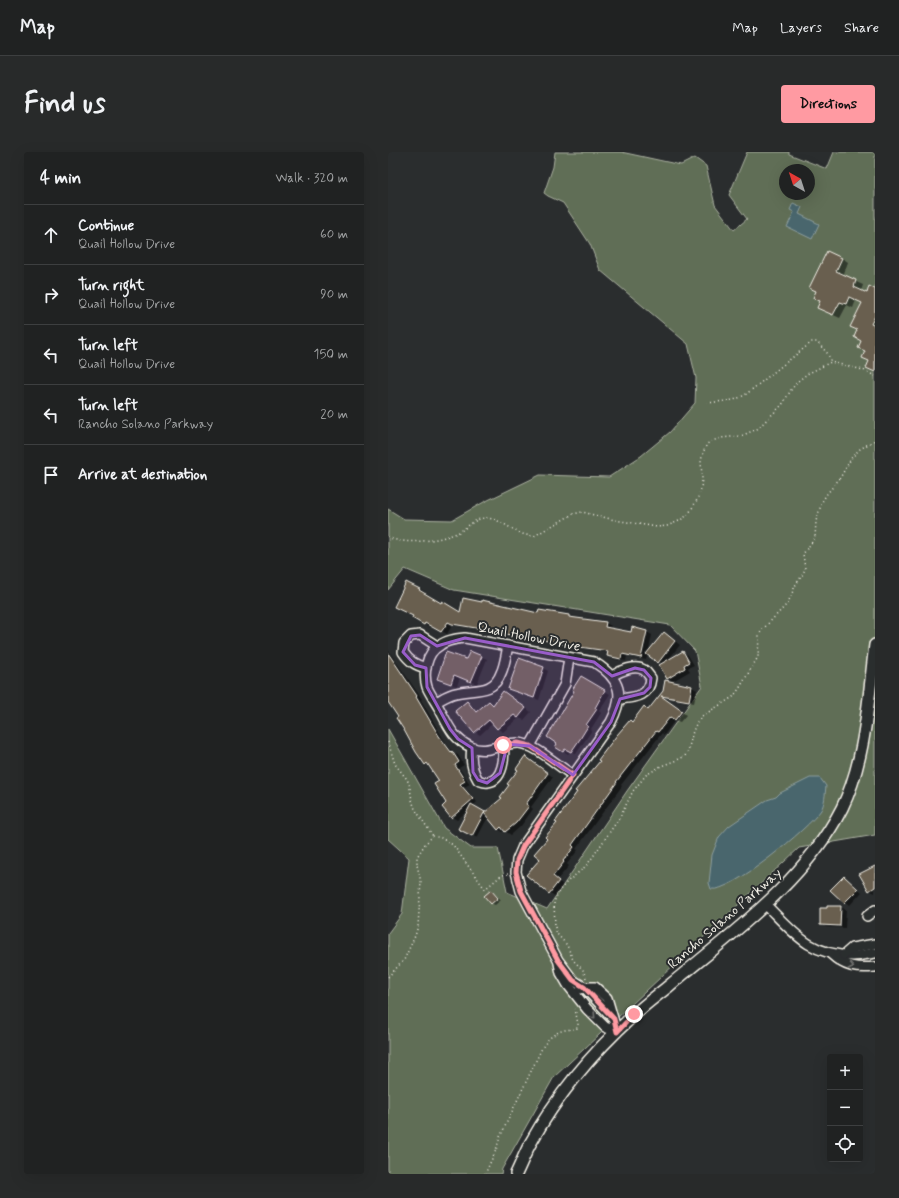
<!DOCTYPE html>
<meta charset="utf-8">
<style>
body{margin:0;font-family:Mynerve,sans-serif;background:#282a2a;color:#f1f3f6}
.controls{position:absolute;right:12px;bottom:12px;display:grid;overflow:hidden;border-radius:4px;box-shadow:0 4px 16px #0002}
.controls button{width:36px;height:36px;display:grid;place-items:center;padding:0;border:0;border-bottom:1px solid #3d3f40;background:#202222;color:#f1f3f6;font:20px sans-serif}
.compass{position:absolute;left:391px;top:12px;width:36px;height:36px;border-radius:50%;background:#202222;box-shadow:0 4px 16px #0002;rotate:321deg}
.stop{position:absolute;width:12px;height:12px;margin:-9px;border:3px solid #ff9aa2;border-radius:50%;background:#fff}
.stop.end{background:#ff9aa2;border-color:#fff;box-shadow:0 1px 4px #0008}
.list{margin:0;padding:0;list-style:none}
h2{display:flex;justify-content:space-between;align-items:center;height:52px;margin:0;padding:0 16px;font-size:17px}
h2 small{font-size:13px;font-weight:400;color:#a2a4a5}
.list li{display:grid;grid-template-columns:26px 1fr auto;gap:12px;align-items:center;box-sizing:border-box;height:60px;padding:0 16px;border-top:1px solid #3d3f40}
.list b{display:block;font-size:15px;white-space:nowrap}
.list p{margin:0;font-size:13px;white-space:nowrap;color:#a2a4a5}
.list em{font-size:13px;font-style:normal;color:#a2a4a5}
.icon{flex:none;width:22px;height:22px;fill:none;stroke:currentColor;stroke-width:2;stroke-linecap:round;stroke-linejoin:round}
.map{position:relative;flex:none;width:487px;height:1022px;overflow:hidden;border-radius:4px}
header{display:flex;align-items:center;gap:24px;box-sizing:border-box;height:56px;padding:0 20px;background:#202222;border-bottom:1px solid #3d3f40}
header strong{font-size:19px}
nav{display:flex;gap:22px;margin-inline-start:auto;font-size:14px}
.intro{display:flex;align-items:center;justify-content:space-between;box-sizing:border-box;height:96px;padding:0 24px}
h1{margin:0;font-size:28px}
.button{padding:10px 18px;border-radius:4px;background:#ff9aa2;color:#111;font-size:14px;font-weight:700}
main{display:flex;gap:24px;padding:0 24px}
aside{flex:1;background:#202222;border-radius:4px;box-shadow:0 4px 16px #0002}
.map>svg:first-child{display:block}
</style>
<header>
<strong>Map</strong>
<nav><a>Map</a><a>Layers</a><a>Share</a></nav>
</header>
<div class="intro"><h1>Find us</h1><a class="button">Directions</a></div>
<main>
<aside>
<h2>4 min<small>Walk · 320 m</small></h2>
<ul class="list">
<li><svg class="icon" aria-label="ahead" viewBox="0 0 24 24"><path d="M12 20V5M6 11l6-6 6 6"/></svg><div><b>Continue</b><p>Quail Hollow Drive</p></div><em>60 m</em></li>
<li><svg class="icon" aria-label="right" viewBox="0 0 24 24"><path d="M7 20v-9h11M14 6l5 5-5 5"/></svg><div><b>Turn right</b><p>Quail Hollow Drive</p></div><em>90 m</em></li>
<li><svg class="icon" aria-label="left" viewBox="0 0 24 24"><path d="M17 20v-9H6M10 6l-5 5 5 5"/></svg><div><b>Turn left</b><p>Quail Hollow Drive</p></div><em>150 m</em></li>
<li><svg class="icon" aria-label="left" viewBox="0 0 24 24"><path d="M17 20v-9H6M10 6l-5 5 5 5"/></svg><div><b>Turn left</b><p>Rancho Solano Parkway</p></div><em>20 m</em></li>
<li><svg class="icon" aria-label="arrive" viewBox="0 0 24 24"><path d="M6 21V4h12l-3 4 3 4H6"/></svg><div><b>Arrive at destination</b></div></li>
</ul>
</aside>
<div class="map">
<svg width="487" height="1022" viewBox="0 0 487 1022">
<rect width="100%" height="100%" fill="#2a2d2e"/>
<filter id="ink" filterUnits="userSpaceOnUse"><feTurbulence type="fractalNoise" baseFrequency=".025" numOctaves="2"/><feDisplacementMap in="SourceGraphic" scale="8" xChannelSelector="R" yChannelSelector="G"/><feConvolveMatrix kernelMatrix="1 2 1 2 8 2 1 2 1" color-interpolation-filters="sRGB"/></filter>
<g filter="url(#ink)">
<path fill="#606e57" stroke="#aab0a0" fill-rule="evenodd" d="M167,0H233L293,13L307,6L318,14L327,53L346,78L359,67L341,43L359,0H401V2L439,17L446,0H487V683L411,696L166,925L114,1017L113,1022H0V781L14,762L21,706L0,687V577L56,676L83,696H110L119,740L159,757L239,639L314,534L307,499L282,473L66,438L17,417L0,438V357L16,367L64,368L96,350L152,323L221,325L253,304L282,280L307,251L308,226L300,192L212,118L202,92L175,51L160,44L156,41L165,15ZM397,18H421V42H397Z"/>
<g fill="#49666d" stroke="#8d9e9e">
<polygon points="405,51 414,55 411,62 431,72 424,87 399,75 406,60 402,58"/>
<path d="M422,626H432L438,634C437,642 437,651 433,658C422,675 342,742 323,737L321,731L324,703L331,685L341,674L379,648L388,645L392,641Z"/>
</g>
<g fill="#0007">
<polygon points="454,106 460,110 455,124 475,133 473,139 479,142 487,138 487,220 470,179 463,175 475,151 468,148 465,156 459,153 452,166 430,156"/>
<polygon points="18,431 37,440 36,442 54,453 73,461 151,462 180,464 183,466 218,471 223,474 222,477 244,481 259,480 264,483 260,502 281,484 292,493 279,509 295,500 300,503 306,513 300,516 302,519 285,529 280,526 274,512 260,502 258,508 239,504 238,509 226,507 221,504 221,500 190,496 145,487 145,489 106,480 70,474 65,472 59,482 43,473 41,475 25,465 26,464 7,455"/>
<polygon points="0,498 34,547 33,548 56,588 65,601 70,603 76,613 71,616 82,632 76,635 89,650 85,654 97,661 115,646 143,609 165,625 143,655 145,657 133,674 123,683 117,679 115,680 110,677 100,665 89,686 71,676 81,657 69,668 64,665 53,629 43,615 38,612 11,565 0,549"/>
<polygon points="94,505 99,507 89,532 72,525 69,534 50,527 79,508"/>
<polygon points="155,516 160,519 151,548 126,539"/>
<polygon points="193,525 222,542 211,559 213,561 203,577 204,578 188,602 183,599 180,602 169,595"/>
<polygon points="278,529 304,535 309,538 306,551 275,545 298,563 292,570 287,568 276,583 274,581 233,633 234,634 188,697 190,698 179,712 181,714 169,728 175,733 167,744 162,741 153,706 160,687 213,609 256,555 261,558 276,539"/>
<polygon points="121,543 143,560 136,568 131,566 115,580 110,577 105,571 92,583 87,580 79,551 84,554 89,559 101,550 106,553"/>
<polygon points="487,715 487,741 481,738"/>
<polygon points="456,725 474,740 462,753 444,738"/>
<polygon points="104,739 113,748 107,753 103,751"/>
<polygon points="440,755 453,755 458,758 457,776 438,775 433,772"/>
</g>
<g fill="#695f50" stroke="#f4f1e8">
<polygon points="439,99 454,106 448,119 468,128 466,135 479,141 481,134 487,137 487,164 483,172 487,174 487,220 478,216 481,209 474,206 477,199 470,196 473,189 466,185 469,178 462,175 474,151 461,145 458,152 452,150 445,163 429,156 432,149 425,146 428,139 421,136"/>
<polygon points="18,430 32,437 31,438 53,451 54,449 72,460 75,446 94,450 94,448 150,461 151,458 181,463 181,465 218,470 217,475 243,480 244,475 259,479 253,506 234,502 233,507 219,504 220,499 184,494 140,485 140,487 100,478 64,472 60,470 53,480 37,471 36,473 24,466 25,464 6,455"/>
<polygon points="276,480 287,489 270,511 258,502"/>
<polygon points="82,499 94,504 83,530 66,523 63,532 49,527 58,500 78,507"/>
<polygon points="295,499 301,510 296,513 297,516 279,527 271,513"/>
<polygon points="0,501 29,544 28,545 51,584 63,600 64,599 71,610 67,613 77,629 72,632 85,647 63,666 54,655 58,651 46,632 51,629 39,611 37,613 28,600 16,578 8,566 10,565 0,550"/>
<polygon points="131,506 156,515 146,546 120,537"/>
<polygon points="193,524 217,538 207,556 209,557 198,573 200,574 192,587 183,600 177,597 175,600 167,595 169,592 159,585 186,539 184,538"/>
<polygon points="277,528 304,534 301,549 273,544 294,559 287,568 282,565 270,580 268,579 228,630 229,630 184,693 186,695 175,709 176,710 165,724 171,729 161,742 138,723 152,707 146,702 159,687 157,685 169,671 167,670 189,640 187,639 212,609 210,608 229,583 242,568 244,570 256,554 260,558 275,539"/>
<polygon points="115,539 138,556 130,566 126,563 109,577 101,568 86,581 67,559 79,549 88,560 101,549 105,553"/>
<polygon points="137,604 160,621 138,652 141,654 128,671 117,680 113,675 110,678 96,661 84,684 70,677 83,652 97,660 96,661 114,646 112,645 121,633 119,632 130,618 128,617"/>
<polygon points="487,714 487,735 481,739 471,722"/>
<polygon points="456,724 470,737 456,751 442,738"/>
<polygon points="103,738 110,746 103,752 96,744"/>
<polygon points="439,754 453,754 452,774 432,773 432,756 439,756"/>
</g>
<g fill="none" stroke-linecap="round" stroke-linejoin="round">
<g stroke="#f4f1e8" stroke-width="12">
<g id="minor">
<path d="M38,516C27,513 21,509 15,500L16,491L23,484L32,483L49,494"/>
<path d="M224,524C232,519 247,512 256,518C259,520 261,524 263,526C261,545 248,545 232,547"/>
<path d="M48,550C54,547 61,542 68,541C85,536 105,543 113,521C117,513 118,502 120,494"/>
<polyline points="142,594 177,532 181,506"/>
<path d="M84,596C82,607 84,618 90,628C93,629 97,631 100,630C115,628 117,605 115,593"/>
<path d="M185,623C169,614 149,593 131,591C114,590 99,603 83,595C65,587 60,573 51,556C47,549 42,542 39,535C35,522 38,501 51,494C58,488 68,487 77,486L206,510C233,527 237,543 223,570L135,694L129,708L128,720L133,739L170,808L185,828L196,835H207L219,846L229,880"/>
<path d="M377,752C406,781 421,803 465,804C472,804 480,802 487,801"/>
<polyline points="479,764 487,758"/>
<path d="M443,802C457,815 468,817 487,815"/>
<polyline points="456,803 464,796 487,792"/>
<polyline points="171,811 173,821 180,833 199,857 217,875 229,880"/>
<polyline points="193,837 196,835 223,864"/>
</g>
</g>
<g stroke="#f4f1e8" stroke-width="14">
<path id="tertiary" d="M128,1022C133,1012 137,1001 142,992C169,943 205,900 246,863C257,852 270,843 282,833C344,781 417,729 454,656C478,607 480,547 487,493"/>
</g>
<g stroke="#f4f1e8" stroke-width="1.5" stroke-dasharray="1 3" stroke-linecap="butt">
<polyline points="319,251 346,248 357,243 424,190 429,190 440,202 443,210"/>
<path d="M0,385C17,394 55,388 71,380C80,375 87,366 98,366C116,367 127,384 146,384L185,362L194,360L227,368L269,375L279,374L291,369L300,363L309,348L313,337L314,326L313,309L315,301L319,292L324,289L333,286L353,284L369,277L394,253L403,238L410,229L419,222L443,210L475,218L487,224"/>
<polyline points="0,590 7,612 18,626 21,631 24,648 27,657 45,684"/>
<polyline points="0,825 16,808 27,784 30,774 33,730 29,713 29,705 37,692 45,684 53,686 65,693 97,737 114,723 120,722"/>
<polyline points="198,826 195,818 185,808 179,793 169,782 167,775 166,750 171,739 179,730 198,714 204,706 232,665 245,639 258,623 273,614 289,608 297,604 300,599 305,579 309,570 314,564 345,545 351,537 370,505 371,483 374,478 400,451 407,434 415,422 417,417 415,402 427,386 428,369 434,350 438,343 452,326 464,305 472,297 487,288"/>
<path d="M97,1022L108,998L112,985L154,896C159,888 166,880 177,878C181,877 184,878 189,876L190,872L187,857"/>
</g>
<use href="#minor" stroke="#2a2d2e" stroke-width="9"/>
<use href="#tertiary" stroke="#2a2d2e" stroke-width="11"/>
</g>
<defs><path id="oneway-chevron" d="M-2-3.5L2.5 0L-2 3.5" fill="none" stroke-width="1.6" stroke-linecap="round" stroke-linejoin="round"/></defs>
<g stroke="#71726f">
<use href="#oneway-chevron" transform="translate(463 814) rotate(13)"/>
<use href="#oneway-chevron" transform="translate(205 864) rotate(47)"/>
</g>
</g>
<g fill="none" stroke-linecap="round" stroke-linejoin="round" filter="url(#ink)">
<polyline stroke="#ff9aa2" stroke-width="5" points="115,593 130,591 142,594 185,623 135,694 129,708 128,720 133,739 170,808 185,828 196,835 226,867 229,880 246,862"/>
</g>
<path fill="#995dc9" fill-opacity="0.2" stroke="#995dc9" stroke-width="3" stroke-linejoin="round" d="M32,483L49,494L77,486L206,510L224,524L247,516L256,518L263,526L262,535L256,541L232,547L223,570L185,623L142,594L115,592L117,602L112,621L99,631L90,628L85,620L84,596L70,587L62,577L39,535L38,516L27,513L15,500L23,484Z"/>
<g text-anchor="middle" stroke-width="4" stroke-linejoin="round" paint-order="stroke">
<g font-size="14" fill="#f4f1e8" stroke="#2a2d2e">
<text transform="translate(141 484) rotate(11)" y="5">Quail Hollow Drive</text>
<text transform="translate(336 766) rotate(-41)" y="5">Rancho Solano Parkway</text>
</g>
</g>
</svg>
<div class="controls">
<button>+</button>
<button>−</button>
<button><svg class="icon" aria-label="locate" viewBox="0 0 24 24"><circle cx="12" cy="12" r="6"/><path d="M12 2v4M12 18v4M2 12h4M18 12h4"/></svg></button>
</div>
<svg class="compass" viewBox="-18 -18 36 36"><path d="M0-13l5 13h-10z" fill="#e53935"/><path d="M0 13l5-13h-10z" fill="#a2a4a5"/></svg>
<div class="stop" style="left:115px;top:593px"></div>
<div class="stop end" style="left:246px;top:862px"></div>
</div>
</main>
